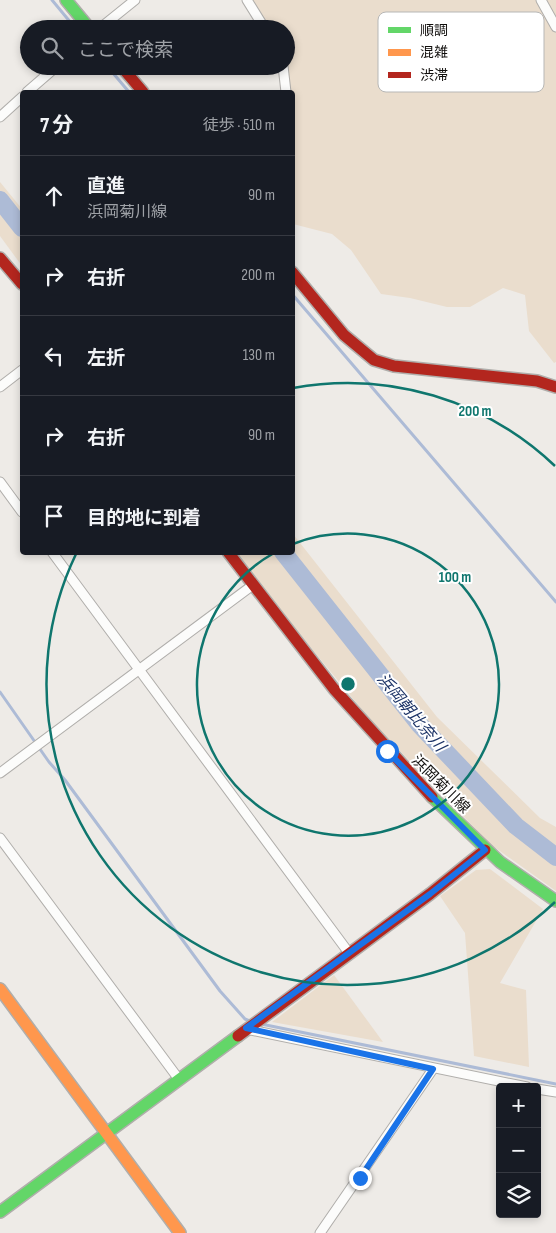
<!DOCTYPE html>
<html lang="ja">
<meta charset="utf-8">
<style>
body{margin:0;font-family:"Sofia Sans Condensed","Noto Sans JP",sans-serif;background:#242831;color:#f1f3f6}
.controls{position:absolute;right:15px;bottom:15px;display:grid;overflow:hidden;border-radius:5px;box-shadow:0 2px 8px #0003}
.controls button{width:45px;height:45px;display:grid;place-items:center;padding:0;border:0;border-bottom:1px solid #363941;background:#171b24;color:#f1f3f6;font:25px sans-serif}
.stop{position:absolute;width:15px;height:15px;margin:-11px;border:4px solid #1a73e8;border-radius:50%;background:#fff}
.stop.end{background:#1a73e8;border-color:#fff;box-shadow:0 1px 5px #0008}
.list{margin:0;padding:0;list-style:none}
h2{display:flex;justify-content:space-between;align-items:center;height:65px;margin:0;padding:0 20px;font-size:21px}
h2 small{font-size:16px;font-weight:400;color:#9ea1a6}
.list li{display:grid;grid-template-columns:32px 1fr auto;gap:15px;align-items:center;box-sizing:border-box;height:80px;padding:0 20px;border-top:1px solid #363941}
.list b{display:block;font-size:19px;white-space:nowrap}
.list p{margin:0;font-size:16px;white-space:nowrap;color:#9ea1a6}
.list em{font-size:16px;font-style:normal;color:#9ea1a6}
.icon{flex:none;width:28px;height:28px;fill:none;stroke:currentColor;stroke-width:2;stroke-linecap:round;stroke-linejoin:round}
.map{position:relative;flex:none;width:556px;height:1233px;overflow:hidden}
.search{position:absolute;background:#171b24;box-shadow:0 2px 8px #0003;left:20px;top:20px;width:275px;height:55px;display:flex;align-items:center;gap:12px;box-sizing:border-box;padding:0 18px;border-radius:28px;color:#9ea1a6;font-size:19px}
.panel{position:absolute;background:#171b24;box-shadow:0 2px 8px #0003;left:20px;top:90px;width:275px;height:465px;border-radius:5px}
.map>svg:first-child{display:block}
</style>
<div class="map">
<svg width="556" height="1233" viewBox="0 0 556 1233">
<rect width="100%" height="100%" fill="#eeebe7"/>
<g fill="#eaddcd">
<polygon points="249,0 556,0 556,362 554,363 529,331 525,295 503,288 470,307 447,307 410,298 381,294 351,250 332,234 293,224 292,92 289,92 286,29 270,29"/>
<polygon points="0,182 22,209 22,266 0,236"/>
<polygon points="293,534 437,717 540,818 556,827 556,891 490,844 373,723 268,596 236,553 292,552"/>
<polygon points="490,869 543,909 500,983 526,990 529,1067 474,1056 465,933 440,896 476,870"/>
<polygon points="334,975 383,1042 272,1022"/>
</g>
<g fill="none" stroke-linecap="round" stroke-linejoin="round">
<g stroke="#adbbd6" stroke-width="3">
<polyline points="52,0 76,29"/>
<polyline points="107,66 129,92"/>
<polyline points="292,294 556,602"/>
<polyline points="0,692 49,762 65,780 220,991 245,1019 252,1022"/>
<polyline points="261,1024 556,1084"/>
</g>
<g stroke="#adbbd6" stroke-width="18">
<polyline points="0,200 22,228"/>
<polyline points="283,552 419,724 516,826 556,857"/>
</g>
<g stroke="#b0aeab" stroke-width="11">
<g id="street">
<polyline points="247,0 265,29"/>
<polyline points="541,0 556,27"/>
<polyline points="99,29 135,0"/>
<polyline points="283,66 286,92"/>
<polyline points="27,92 57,66"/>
<polyline points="0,117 22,97"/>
<polyline points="0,387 22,370"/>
<polyline points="0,482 22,512"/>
<polyline points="52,552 349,953"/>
<polyline points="0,773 253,585"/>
<polyline points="0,838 178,1078"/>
<polyline points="246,1029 527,1087"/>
<polyline points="537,1089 556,1092"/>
<polyline points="320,1233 433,1069"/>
</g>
</g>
<g stroke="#b0aeab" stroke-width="14">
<g id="fast">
<polyline points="66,0 90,29"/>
<polyline points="432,797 500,862 556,901"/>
<polyline points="0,1212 238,1036"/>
</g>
</g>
<g stroke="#b0aeab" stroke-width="14">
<polyline id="slow" points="0,989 180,1233"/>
</g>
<g stroke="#b0aeab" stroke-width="14">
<g id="jam">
<polyline points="121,66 143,92"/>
<polyline points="0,258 22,284"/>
<polyline points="292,272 344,335 374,360 394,366 537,381 556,387"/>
<polyline points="228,552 334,689 432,797"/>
<polyline points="238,1036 430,894 485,850"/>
</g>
</g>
<use href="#street" stroke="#fcfcfb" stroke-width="9"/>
<use href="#fast" stroke="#63d668" stroke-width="11"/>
<use href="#slow" stroke="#ff974d" stroke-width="11"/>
<use href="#jam" stroke="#b3261e" stroke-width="11"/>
</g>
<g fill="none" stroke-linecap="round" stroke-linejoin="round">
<polyline stroke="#1a73e8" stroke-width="6" points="360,1178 433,1069 246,1028 430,894 485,850 387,751"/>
</g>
<g fill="none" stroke="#0f766e" stroke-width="2.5">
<path d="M293 544A151 151 0 1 1 274 553"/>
<path d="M555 902A301 301 0 0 1 76 554M293 388A301 301 0 0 1 555 466"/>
</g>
<g text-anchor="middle" stroke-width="4" stroke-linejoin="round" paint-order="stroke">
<g font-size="15" fill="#100e0c" stroke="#fff">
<text transform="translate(441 784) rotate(45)" y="5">浜岡菊川線</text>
</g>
<g font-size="16" font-style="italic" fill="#1c3366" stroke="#fff">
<text transform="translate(412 712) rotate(50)" y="6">浜岡朝比奈川</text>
</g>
</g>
<rect x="378" y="12" width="166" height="80" rx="8" fill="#fff" stroke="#b7b7b6" stroke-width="1"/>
<rect x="388" y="27" width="23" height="6" fill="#63d668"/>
<rect x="388" y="49" width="23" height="7" fill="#ff974d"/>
<rect x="388" y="72" width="23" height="6" fill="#b3261e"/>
<g font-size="14" fill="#100e0c">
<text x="420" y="35">順調</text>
<text x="420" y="57">混雑</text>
<text x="420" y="80">渋滞</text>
</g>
<circle cx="348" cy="684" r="8" fill="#0f766e" stroke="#fff" stroke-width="2.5"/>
<g font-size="15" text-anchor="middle" font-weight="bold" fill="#0f766e" stroke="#fff" stroke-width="4" stroke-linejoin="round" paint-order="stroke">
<text x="475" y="416">200 m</text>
<text x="455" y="582">100 m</text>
</g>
</svg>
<div class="controls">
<button>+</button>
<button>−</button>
<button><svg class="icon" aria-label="layers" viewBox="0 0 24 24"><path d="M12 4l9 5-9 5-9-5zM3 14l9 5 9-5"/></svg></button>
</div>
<div class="stop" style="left:387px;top:751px"></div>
<div class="stop end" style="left:360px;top:1178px"></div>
<div class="search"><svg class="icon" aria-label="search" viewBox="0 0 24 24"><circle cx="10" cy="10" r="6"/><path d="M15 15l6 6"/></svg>ここで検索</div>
<section class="panel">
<h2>7 分<small>徒歩 · 510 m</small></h2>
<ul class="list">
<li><svg class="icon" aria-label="ahead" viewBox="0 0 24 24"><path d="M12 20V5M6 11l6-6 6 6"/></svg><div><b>直進</b><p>浜岡菊川線</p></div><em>90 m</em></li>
<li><svg class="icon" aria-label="right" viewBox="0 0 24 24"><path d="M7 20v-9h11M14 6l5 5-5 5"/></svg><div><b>右折</b></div><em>200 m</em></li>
<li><svg class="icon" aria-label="left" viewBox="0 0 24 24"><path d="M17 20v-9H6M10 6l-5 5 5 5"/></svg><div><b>左折</b></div><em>130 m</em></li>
<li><svg class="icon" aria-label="right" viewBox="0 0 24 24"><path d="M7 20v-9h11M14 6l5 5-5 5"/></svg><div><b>右折</b></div><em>90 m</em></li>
<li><svg class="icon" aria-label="arrive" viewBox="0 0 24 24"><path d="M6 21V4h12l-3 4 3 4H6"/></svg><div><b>目的地に到着</b></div></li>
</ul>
</section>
</div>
